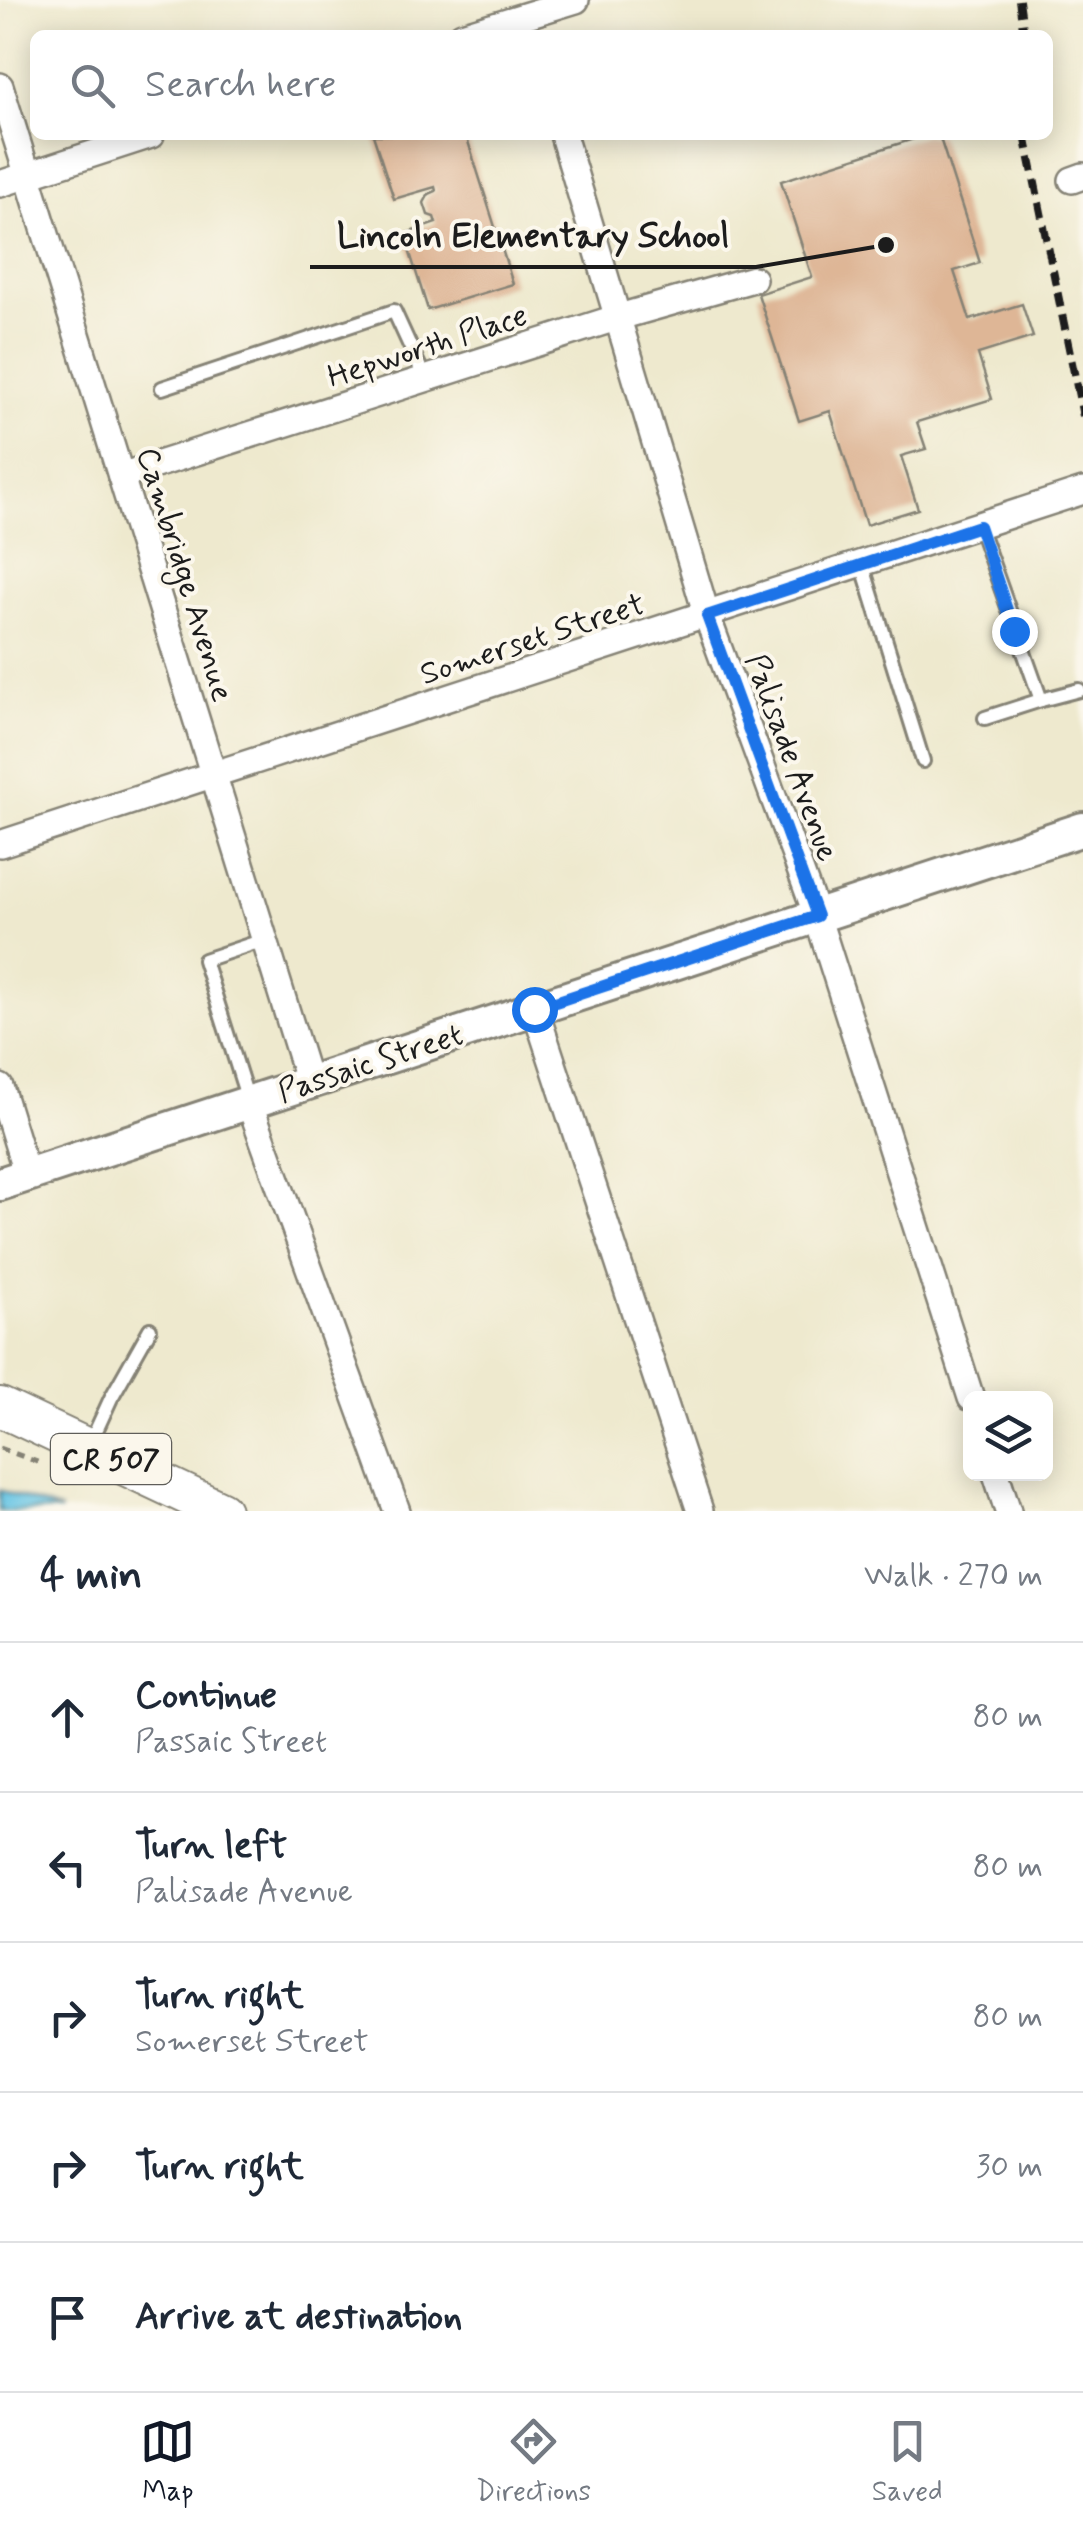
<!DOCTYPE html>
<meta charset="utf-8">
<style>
body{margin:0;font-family:Mynerve,sans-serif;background:#f2f2f3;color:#1f2937}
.controls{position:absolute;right:30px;bottom:30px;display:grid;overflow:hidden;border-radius:15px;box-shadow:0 5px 25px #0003}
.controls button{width:90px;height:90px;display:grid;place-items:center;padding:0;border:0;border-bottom:2px solid #e0e1e3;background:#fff;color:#1f2937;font:50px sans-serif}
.stop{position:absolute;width:30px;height:30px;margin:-22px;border:8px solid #1a73e8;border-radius:50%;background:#fff}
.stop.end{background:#1a73e8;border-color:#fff;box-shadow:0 2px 10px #0008}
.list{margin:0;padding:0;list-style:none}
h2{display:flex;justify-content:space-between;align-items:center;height:130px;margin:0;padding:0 40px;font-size:42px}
h2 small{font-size:32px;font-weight:400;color:#747a83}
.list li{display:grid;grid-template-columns:65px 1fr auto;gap:30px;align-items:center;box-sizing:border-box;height:150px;padding:0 40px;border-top:2px solid #e0e1e3}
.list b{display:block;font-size:38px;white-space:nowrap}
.list p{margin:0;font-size:32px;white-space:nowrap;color:#747a83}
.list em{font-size:32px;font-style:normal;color:#747a83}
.icon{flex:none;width:55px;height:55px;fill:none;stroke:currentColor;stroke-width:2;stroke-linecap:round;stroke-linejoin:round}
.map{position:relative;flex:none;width:1083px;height:1511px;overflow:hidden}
.search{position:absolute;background:#fff;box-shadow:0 5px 25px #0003;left:30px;right:30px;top:30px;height:110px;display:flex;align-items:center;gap:25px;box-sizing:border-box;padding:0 35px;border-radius:15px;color:#747a83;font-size:38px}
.sheet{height:880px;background:#fff}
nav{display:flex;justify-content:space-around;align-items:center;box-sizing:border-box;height:140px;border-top:2px solid #e0e1e3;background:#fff;font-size:28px;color:#747a83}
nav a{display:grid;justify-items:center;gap:5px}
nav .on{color:#111827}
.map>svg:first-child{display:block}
</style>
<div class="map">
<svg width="1083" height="1511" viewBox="0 0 1083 1511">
<rect width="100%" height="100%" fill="#fbf7ec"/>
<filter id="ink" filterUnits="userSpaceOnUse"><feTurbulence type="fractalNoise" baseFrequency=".01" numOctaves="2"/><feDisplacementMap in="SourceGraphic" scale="20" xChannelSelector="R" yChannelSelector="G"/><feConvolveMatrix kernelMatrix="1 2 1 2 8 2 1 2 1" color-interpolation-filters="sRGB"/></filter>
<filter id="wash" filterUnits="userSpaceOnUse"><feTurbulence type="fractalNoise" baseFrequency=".0048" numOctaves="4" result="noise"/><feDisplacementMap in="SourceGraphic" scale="40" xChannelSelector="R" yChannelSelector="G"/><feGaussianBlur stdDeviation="2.25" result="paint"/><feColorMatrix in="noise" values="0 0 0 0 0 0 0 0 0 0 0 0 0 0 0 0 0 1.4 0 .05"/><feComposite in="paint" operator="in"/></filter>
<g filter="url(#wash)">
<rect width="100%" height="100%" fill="#eee9ce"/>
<polygon fill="#66c5e4" stroke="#417080" stroke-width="2.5" points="0,1490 61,1511 0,1511"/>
<g id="blocks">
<g fill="#deb696">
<polygon points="373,135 466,135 513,284 428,310 404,234 436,223 434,217 428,215 424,203 429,194 436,191 435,187 394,199"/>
<polygon points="926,135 939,135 980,263 954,271 970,320 1022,304 1033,337 978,354 992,399 917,422 926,449 901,456 918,509 866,525 830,411 799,421 758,294 812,277 781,181"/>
</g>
</g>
</g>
<g filter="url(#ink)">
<use href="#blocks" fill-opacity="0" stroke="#858275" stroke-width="2.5"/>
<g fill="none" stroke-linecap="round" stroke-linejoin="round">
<g stroke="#858275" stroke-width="18">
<g id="lane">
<polyline points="162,388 394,311 426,381"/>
<polyline points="979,526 1041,700 985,718"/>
<polyline points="862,564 923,761"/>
<polyline points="1041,700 1079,690"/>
<polyline points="248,1100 204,960 264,940"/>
<polyline points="89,1446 111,1398 150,1329"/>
</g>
</g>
<g stroke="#858275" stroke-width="30">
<g id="street">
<polyline points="462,35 576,0"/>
<polyline points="0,86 309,1083"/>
<polyline points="563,135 707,616 817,916 971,1398"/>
<polyline points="1072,180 1083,176"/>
<polyline points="0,184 151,135"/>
<polyline points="121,476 619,317 753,279"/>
<polyline points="0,844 1083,491"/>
<polyline points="535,1009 700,1511"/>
<polyline points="0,1087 27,1175"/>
<polyline points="249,1102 397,1511"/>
<polyline points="996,1474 1008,1511"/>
</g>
</g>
<g stroke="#858275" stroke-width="38">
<polyline id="secondary" points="0,1184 1083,829"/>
</g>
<g stroke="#858275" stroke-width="42">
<polyline id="primary" points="0,1407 221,1511"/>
</g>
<polyline stroke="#858275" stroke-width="5" stroke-dasharray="8 8" stroke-linecap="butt" points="0,1448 40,1463"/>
<use href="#lane" stroke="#fff" stroke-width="12"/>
<use href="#street" stroke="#fff" stroke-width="25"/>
<use href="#secondary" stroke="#fff" stroke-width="32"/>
<use href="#primary" stroke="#fff" stroke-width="38"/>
<g stroke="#1c1c1c" stroke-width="8" stroke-dasharray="15 8" stroke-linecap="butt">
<polyline points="1019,0 1024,35"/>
<polyline points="1025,135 1083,416"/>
</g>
</g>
</g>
<g fill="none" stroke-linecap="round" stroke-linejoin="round" filter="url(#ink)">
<polyline stroke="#1a73e8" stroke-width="12" points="534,1009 817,916 707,616 979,526 1014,631"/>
</g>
<g text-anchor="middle" stroke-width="8" stroke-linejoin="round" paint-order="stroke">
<rect fill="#fbf7ec" stroke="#5f5e5a" stroke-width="2.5" x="51" y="1434" width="120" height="50" rx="8"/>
<g font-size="30" font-weight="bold" fill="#1c1c1c">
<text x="111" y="1469">CR 507</text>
</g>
<g font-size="32" fill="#1c1c1c" stroke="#fbf7ec">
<text transform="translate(427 345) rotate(-18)" y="11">Hepworth Place</text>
<text transform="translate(186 574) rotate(73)" y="11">Cambridge Avenue</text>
<text transform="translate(532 638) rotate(-18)" y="11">Somerset Street</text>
<text transform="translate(793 757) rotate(70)" y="11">Palisade Avenue</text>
<text transform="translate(370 1062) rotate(-18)" y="11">Passaic Street</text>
</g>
</g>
<path fill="none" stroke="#1c1c1c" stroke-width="4" d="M886 245L756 267H310"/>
<circle fill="#1c1c1c" stroke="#fbf7ec" stroke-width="4" cx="886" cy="245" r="10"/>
<g font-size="35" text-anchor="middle" font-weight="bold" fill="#1c1c1c" stroke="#fbf7ec" stroke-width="8" stroke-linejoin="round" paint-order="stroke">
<text x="533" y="247">Lincoln Elementary School</text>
</g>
</svg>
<div class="controls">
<button><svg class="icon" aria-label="layers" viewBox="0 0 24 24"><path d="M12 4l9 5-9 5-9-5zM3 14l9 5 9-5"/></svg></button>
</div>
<div class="stop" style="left:534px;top:1009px"></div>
<div class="stop end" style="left:1014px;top:631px"></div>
<div class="search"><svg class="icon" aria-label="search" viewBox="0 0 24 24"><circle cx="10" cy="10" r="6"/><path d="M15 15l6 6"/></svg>Search here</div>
</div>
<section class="sheet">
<h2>4 min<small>Walk · 270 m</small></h2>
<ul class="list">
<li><svg class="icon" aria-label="ahead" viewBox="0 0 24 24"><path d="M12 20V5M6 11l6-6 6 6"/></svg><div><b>Continue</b><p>Passaic Street</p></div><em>80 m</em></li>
<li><svg class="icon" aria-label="left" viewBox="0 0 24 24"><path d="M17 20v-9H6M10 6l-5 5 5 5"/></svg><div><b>Turn left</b><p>Palisade Avenue</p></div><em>80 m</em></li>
<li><svg class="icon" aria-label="right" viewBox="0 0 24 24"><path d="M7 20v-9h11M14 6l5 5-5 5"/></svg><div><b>Turn right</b><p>Somerset Street</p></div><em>80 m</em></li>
<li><svg class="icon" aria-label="right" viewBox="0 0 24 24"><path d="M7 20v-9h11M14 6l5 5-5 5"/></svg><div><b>Turn right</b></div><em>30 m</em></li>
<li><svg class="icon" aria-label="arrive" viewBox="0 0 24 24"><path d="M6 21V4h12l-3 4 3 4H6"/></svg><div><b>Arrive at destination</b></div></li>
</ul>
</section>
<nav>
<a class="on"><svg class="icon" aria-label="map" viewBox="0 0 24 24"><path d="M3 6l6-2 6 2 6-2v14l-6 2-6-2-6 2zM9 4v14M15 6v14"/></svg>Map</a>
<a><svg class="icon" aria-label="directions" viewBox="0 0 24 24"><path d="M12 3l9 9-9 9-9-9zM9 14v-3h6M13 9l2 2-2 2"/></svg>Directions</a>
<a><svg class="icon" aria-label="saved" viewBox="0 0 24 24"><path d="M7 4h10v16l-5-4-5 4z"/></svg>Saved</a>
</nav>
